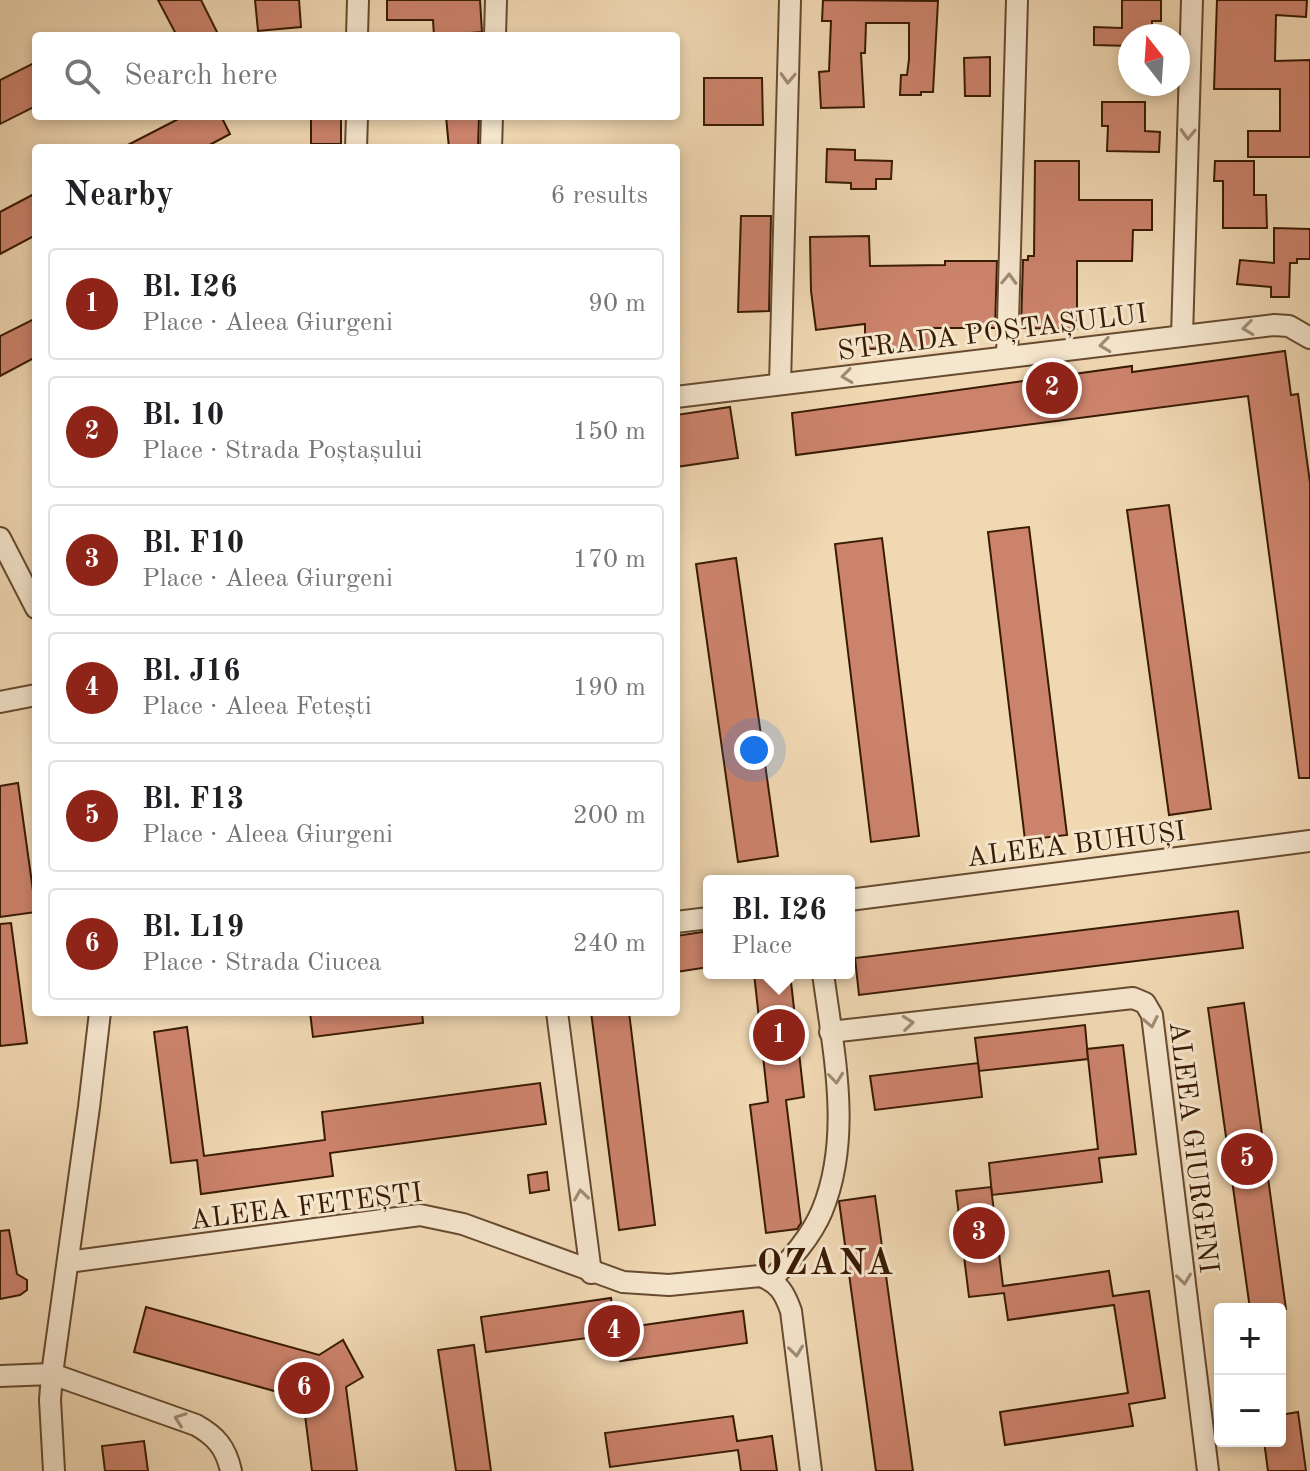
<!DOCTYPE html>
<meta charset="utf-8">
<style>
body{margin:0;font-family:"Old Standard TT",serif;background:#f6f6f6;color:#202124}
.controls{position:absolute;right:24px;bottom:24px;display:grid;overflow:hidden;border-radius:8px;box-shadow:0 4px 12px #0003}
.controls button{width:72px;height:72px;display:grid;place-items:center;padding:0;border:0;border-bottom:2px solid #e0e0e0;background:#fff;color:#202124;font:40px sans-serif}
.compass{position:absolute;left:1118px;top:24px;width:72px;height:72px;border-radius:50%;background:#fff;box-shadow:0 4px 12px #0003;rotate:343deg}
.you{position:absolute;left:754px;top:750px;width:28px;height:28px;margin:-20px;border:6px solid #fff;border-radius:50%;background:#1a73e8;box-shadow:0 0 0 12px #1a73e833}
.badge{display:grid;place-items:center;width:52px;height:52px;border-radius:50%;background:#8f2418;color:#fff;font-size:26px;font-weight:700}
.pin{position:absolute;translate:-50% -50%;border:4px solid #fff;box-shadow:0 2px 8px #0006}
.popup{position:absolute;left:703px;top:875px;width:152px;height:104px;box-sizing:border-box;display:grid;place-content:center;border-radius:8px;background:#fff;filter:drop-shadow(0 2px 6px #0005);font-size:26px;white-space:nowrap;color:#757577}
.popup b{font-size:30px;color:#202124}
.popup::after{content:'';position:absolute;left:50%;top:100%;margin-left:-16px;border:16px solid transparent;border-top-color:#fff}
.list{margin:0;padding:0;list-style:none}
h2{display:flex;justify-content:space-between;align-items:center;height:104px;margin:0;padding:0 32px;font-size:34px}
h2 small{font-size:26px;font-weight:400;color:#757577}
.list li{display:grid;grid-template-columns:52px 1fr auto;gap:24px;align-items:center;box-sizing:border-box;height:112px;margin:0 16px 16px;padding:0 16px;border:2px solid #e0e0e0;border-radius:8px}
.list b{display:block;font-size:30px;white-space:nowrap}
.list p{margin:0;font-size:26px;white-space:nowrap;color:#757577}
.list em{font-size:26px;font-style:normal;color:#757577}
.icon{flex:none;width:44px;height:44px;fill:none;stroke:currentColor;stroke-width:2;stroke-linecap:round;stroke-linejoin:round}
.map{position:relative;flex:none;width:1310px;height:1471px;overflow:hidden}
.search{position:absolute;background:#fff;box-shadow:0 4px 12px #0003;left:32px;top:32px;width:648px;height:88px;display:flex;align-items:center;gap:20px;box-sizing:border-box;padding:0 28px;border-radius:8px;color:#757577;font-size:30px}
.panel{position:absolute;background:#fff;box-shadow:0 4px 12px #0003;left:32px;top:144px;width:648px;height:872px;border-radius:8px}
.map>svg:first-child{display:block}
</style>
<div class="map">
<svg width="1310" height="1471" viewBox="0 0 1310 1471">
<rect width="100%" height="100%" fill="#f0d8b3"/>
<filter id="stains"><feTurbulence type="fractalNoise" baseFrequency=".0025" numOctaves="4"/><feColorMatrix values="0 0 0 0 .2 0 0 0 0 .09 0 0 0 0 .02 0 0 0 .5 -.17"/></filter>
<radialGradient id="worn" r=".72"><stop offset=".6" stop-color="#630" stop-opacity="0"/><stop offset="1" stop-color="#630" stop-opacity=".3"/></radialGradient>
<g fill="#cc836c" stroke="#391b03" stroke-width="2">
<polygon points="158,0 201,0 219,36 177,36"/>
<polygon points="255,0 299,0 301,27 258,31"/>
<polygon points="387,0 480,0 482,32 434,36 433,20 387,20"/>
<polygon points="823,0 938,1 933,92 921,92 921,95 900,95 901,75 907,75 909,59 909,23 866,23 865,53 861,53 864,107 821,108 819,72 829,71 831,21 822,21"/>
<polygon points="1122,0 1161,0 1161,21 1152,21 1152,36 1130,36 1130,46 1094,45 1094,27 1122,28"/>
<polygon points="1217,0 1307,0 1306,17 1276,15 1275,61 1310,60 1310,157 1248,157 1248,131 1280,131 1280,89 1214,89"/>
<polygon points="990,57 990,96 965,96 964,58"/>
<polygon points="36,62 36,106 0,124 0,80"/>
<polygon points="704,78 762,78 763,125 704,125"/>
<polygon points="1102,102 1145,102 1145,131 1160,132 1159,152 1107,151 1108,126 1102,126"/>
<polygon points="184,116 221,116 230,134 204,148 122,148"/>
<rect x="311" y="116" width="30" height="28"/>
<polygon points="446,116 479,116 478,148 449,148"/>
<polygon points="827,149 855,150 855,160 892,161 891,179 876,179 876,189 851,189 851,183 826,182"/>
<polygon points="1035,161 1079,161 1079,200 1152,200 1152,230 1133,230 1132,261 1077,261 1077,329 1021,328 1023,260 1028,260 1028,256 1034,256"/>
<polygon points="1215,161 1254,161 1254,195 1266,195 1267,228 1223,228 1223,181 1214,181"/>
<polygon points="36,193 36,235 0,254 0,212"/>
<polygon points="741,216 771,216 769,311 738,312"/>
<polygon points="1274,228 1310,229 1310,259 1297,259 1297,263 1290,263 1289,297 1271,297 1271,287 1237,284 1240,260 1274,263"/>
<polygon points="869,236 870,266 945,265 945,261 997,261 995,328 934,328 935,347 865,349 865,324 816,330 811,291 810,237"/>
<polygon points="36,318 36,357 0,376 0,336"/>
<polygon points="1285,351 1291,395 1298,394 1310,483 1310,778 1299,778 1248,396 796,455 792,413 1132,366 1132,372"/>
<polygon points="730,407 738,458 676,467 676,415"/>
<polygon points="1169,505 1211,809 1169,815 1127,510"/>
<polygon points="1029,527 1067,835 1025,840 988,532"/>
<polygon points="882,538 919,836 871,842 835,544"/>
<polygon points="736,558 778,856 738,862 696,564"/>
<polygon points="18,783 36,912 0,917 0,786"/>
<polygon points="1238,911 1243,948 859,995 855,958"/>
<polygon points="11,923 27,1043 0,1046 0,924"/>
<polygon points="709,931 709,967 676,972 676,936"/>
<polygon points="754,973 790,973 804,1097 786,1100 801,1223 797,1229 766,1233 750,1105 768,1102"/>
<polygon points="1244,1003 1286,1309 1250,1309 1208,1008"/>
<polygon points="310,1012 422,1012 423,1023 313,1037"/>
<polygon points="591,1012 629,1012 655,1225 619,1230"/>
<polygon points="1085,1025 1088,1059 979,1071 975,1038"/>
<polygon points="187,1027 204,1156 325,1140 322,1112 540,1083 546,1124 330,1153 333,1176 201,1194 197,1160 171,1163 154,1032"/>
<polygon points="1123,1045 1136,1154 1099,1158 1102,1182 992,1195 989,1163 1098,1149 1087,1049"/>
<polygon points="978,1063 982,1097 875,1110 870,1076"/>
<polygon points="547,1172 549,1190 530,1193 528,1175"/>
<polygon points="991,1187 1003,1286 1109,1271 1113,1296 1149,1291 1165,1398 1129,1404 1133,1426 1005,1445 1000,1412 1128,1393 1114,1305 1008,1320 1004,1293 969,1297 956,1191"/>
<polygon points="875,1196 913,1471 876,1471 839,1201"/>
<polygon points="9,1230 17,1274 27,1280 27,1290 20,1295 0,1299 0,1231"/>
<polygon points="611,1298 616,1334 486,1352 481,1317"/>
<polygon points="146,1307 319,1355 343,1340 363,1377 346,1387 357,1471 312,1471 303,1399 134,1352"/>
<polygon points="743,1311 747,1343 620,1361 615,1329"/>
<polygon points="474,1345 491,1471 456,1471 438,1350"/>
<polygon points="1298,1412 1306,1471 1268,1471 1264,1441 1280,1441 1280,1415"/>
<polygon points="733,1416 737,1441 772,1436 777,1471 741,1471 738,1450 610,1467 605,1433"/>
<polygon points="144,1441 148,1471 105,1471 102,1446"/>
</g>
<g fill="none" stroke-linecap="round" stroke-linejoin="round">
<g stroke="#674a2f" stroke-width="24">
<g id="street">
<polyline points="357,36 358,0"/>
<polyline points="495,36 496,0"/>
<polyline points="356,148 357,116"/>
<polyline points="491,148 492,116"/>
<polyline points="1182,336 1192,0"/>
<polyline points="1007,357 1017,0"/>
<polyline points="780,384 790,0"/>
<polyline points="676,397 1274,325 1289,326 1310,338"/>
<polyline points="0,538 36,608"/>
<polyline points="0,702 36,695"/>
<polyline points="849,900 1310,841"/>
<polyline points="676,922 709,918"/>
<polyline points="557,1012 591,1273"/>
<polyline points="830,1032 1133,998 1145,1003 1152,1015 1208,1471"/>
<path d="M68,1262L420,1215L463,1224L623,1282L669,1285L760,1276C779,1282 785,1294 791,1311L811,1471"/>
<path d="M771,1280C791,1259 811,1237 822,1211C853,1136 833,1050 823,973"/>
<path d="M0,1376L52,1374L196,1425C216,1436 226,1448 231,1471"/>
<polyline points="54,1471 50,1400 52,1374 89,1107 100,1012"/>
</g>
</g>
<use href="#street" stroke="#f5e6ce" stroke-width="20"/>
</g>
<defs><path id="oneway-chevron" d="M-2-3.5L2.5 0L-2 3.5" fill="none" stroke-width="1.6" stroke-linecap="round" stroke-linejoin="round" transform="scale(2)"/></defs>
<g stroke="#a08b73">
<use href="#oneway-chevron" transform="translate(788 78) rotate(92)"/>
<use href="#oneway-chevron" transform="translate(1188 134) rotate(92)"/>
<use href="#oneway-chevron" transform="translate(1009 279) rotate(-88)"/>
<use href="#oneway-chevron" transform="translate(1248 328) rotate(173)"/>
<use href="#oneway-chevron" transform="translate(1105 345) rotate(173)"/>
<use href="#oneway-chevron" transform="translate(847 376) rotate(173)"/>
<use href="#oneway-chevron" transform="translate(1151 1022) rotate(78)"/>
<use href="#oneway-chevron" transform="translate(908 1023) rotate(-6)"/>
<use href="#oneway-chevron" transform="translate(836 1078) rotate(84)"/>
<use href="#oneway-chevron" transform="translate(581 1195) rotate(-98)"/>
<use href="#oneway-chevron" transform="translate(1184 1279) rotate(83)"/>
<use href="#oneway-chevron" transform="translate(796 1351) rotate(83)"/>
<use href="#oneway-chevron" transform="translate(180 1419) rotate(-160)"/>
</g>
<g text-anchor="middle" stroke-width="6" stroke-linejoin="round" paint-order="stroke">
<g font-size="28" fill="#391b03" stroke="#f5e6ce">
<text transform="translate(992 331) rotate(-7)" y="10">STRADA POȘTAȘULUI</text>
<text transform="translate(1076 843) rotate(-7)" y="10">ALEEA BUHUȘI</text>
<text transform="translate(1195 1147) rotate(83)" y="10">ALEEA GIURGENI</text>
<text transform="translate(306 1205) rotate(-7)" y="10">ALEEA FETEȘTI</text>
</g>
<g font-size="36" font-weight="bold" letter-spacing="2" fill="#391b03" stroke="#f5e6ce">
<text x="826" y="1274">OZANA</text>
</g>
</g>
<rect width="100%" height="100%" filter="url(#stains)"/>
<rect width="100%" height="100%" fill="url(#worn)"/>
</svg>
<div class="controls">
<button>+</button>
<button>−</button>
</div>
<svg class="compass" viewBox="-18 -18 36 36"><path d="M0-13l5 13h-10z" fill="#e53935"/><path d="M0 13l5-13h-10z" fill="#757577"/></svg>
<div class="you"></div>
<div class="pin badge" style="left:779px;top:1035px">1</div>
<div class="popup"><b>Bl. I26</b>Place</div>
<div class="pin badge" style="left:1052px;top:388px">2</div>
<div class="pin badge" style="left:979px;top:1233px">3</div>
<div class="pin badge" style="left:614px;top:1331px">4</div>
<div class="pin badge" style="left:1247px;top:1159px">5</div>
<div class="pin badge" style="left:304px;top:1388px">6</div>
<div class="search"><svg class="icon" aria-label="search" viewBox="0 0 24 24"><circle cx="10" cy="10" r="6"/><path d="M15 15l6 6"/></svg>Search here</div>
<section class="panel">
<h2>Nearby<small>6 results</small></h2>
<ul class="list">
<li><span class="badge">1</span><div><b>Bl. I26</b><p>Place · Aleea Giurgeni</p></div><em>90 m</em></li>
<li><span class="badge">2</span><div><b>Bl. 10</b><p>Place · Strada Poștașului</p></div><em>150 m</em></li>
<li><span class="badge">3</span><div><b>Bl. F10</b><p>Place · Aleea Giurgeni</p></div><em>170 m</em></li>
<li><span class="badge">4</span><div><b>Bl. J16</b><p>Place · Aleea Fetești</p></div><em>190 m</em></li>
<li><span class="badge">5</span><div><b>Bl. F13</b><p>Place · Aleea Giurgeni</p></div><em>200 m</em></li>
<li><span class="badge">6</span><div><b>Bl. L19</b><p>Place · Strada Ciucea</p></div><em>240 m</em></li>
</ul>
</section>
</div>
